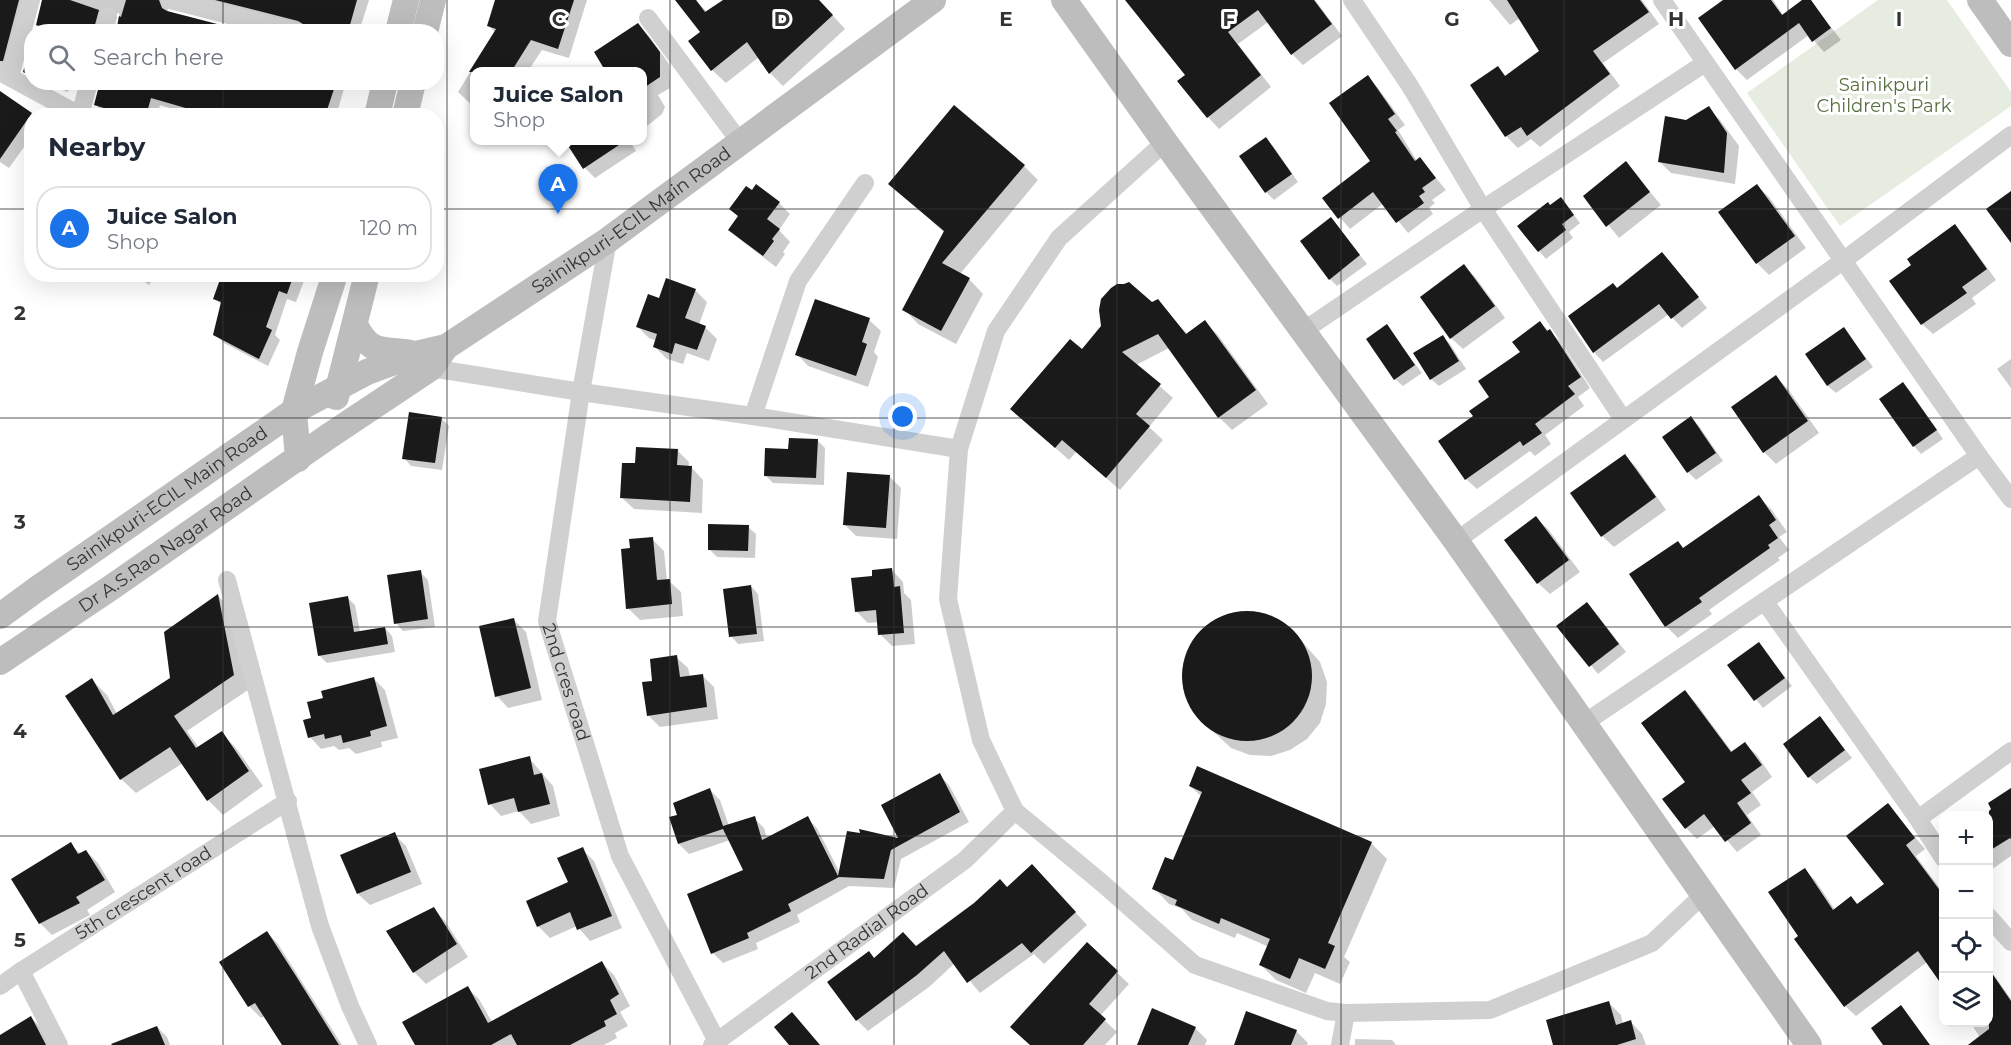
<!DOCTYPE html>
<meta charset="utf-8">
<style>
body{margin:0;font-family:Montserrat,sans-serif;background:#f6f6f7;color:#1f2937}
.controls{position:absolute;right:18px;bottom:18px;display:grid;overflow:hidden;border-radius:12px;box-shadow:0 6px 24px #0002}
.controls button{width:54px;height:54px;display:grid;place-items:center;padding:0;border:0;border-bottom:2px solid #e0e1e3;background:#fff;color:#1f2937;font:30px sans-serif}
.you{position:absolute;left:903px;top:417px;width:21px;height:21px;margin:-15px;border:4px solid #fff;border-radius:50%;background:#1a73e8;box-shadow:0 0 0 9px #1a73e833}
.badge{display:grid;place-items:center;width:39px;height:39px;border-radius:50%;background:#1a73e8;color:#fff;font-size:20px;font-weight:700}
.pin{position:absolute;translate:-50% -50px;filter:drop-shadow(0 2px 3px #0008)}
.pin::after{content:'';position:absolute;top:32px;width:21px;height:18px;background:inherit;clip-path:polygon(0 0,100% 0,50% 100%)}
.popup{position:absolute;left:470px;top:67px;width:177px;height:78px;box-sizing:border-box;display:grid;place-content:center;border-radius:12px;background:#fff;filter:drop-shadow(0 2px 4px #0005);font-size:20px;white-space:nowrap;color:#747a83}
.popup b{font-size:22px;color:#1f2937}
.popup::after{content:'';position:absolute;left:50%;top:100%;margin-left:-12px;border:12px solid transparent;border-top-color:#fff}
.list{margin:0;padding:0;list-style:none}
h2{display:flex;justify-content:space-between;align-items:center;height:78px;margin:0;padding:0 24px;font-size:26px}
h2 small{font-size:20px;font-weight:400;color:#747a83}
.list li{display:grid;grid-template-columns:39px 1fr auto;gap:18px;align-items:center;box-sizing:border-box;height:84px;margin:0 12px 12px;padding:0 12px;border:2px solid #e0e1e3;border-radius:24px}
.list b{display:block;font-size:22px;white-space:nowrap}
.list p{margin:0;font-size:20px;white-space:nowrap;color:#747a83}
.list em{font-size:20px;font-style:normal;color:#747a83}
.icon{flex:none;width:33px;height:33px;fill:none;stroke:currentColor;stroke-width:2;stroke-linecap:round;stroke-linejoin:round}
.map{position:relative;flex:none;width:2011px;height:1045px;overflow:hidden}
.search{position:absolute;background:#fff;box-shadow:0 6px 24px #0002;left:24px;top:24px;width:420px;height:66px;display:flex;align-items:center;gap:15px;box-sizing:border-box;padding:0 21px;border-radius:24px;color:#747a83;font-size:22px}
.panel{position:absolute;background:#fff;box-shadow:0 6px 24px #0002;left:24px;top:108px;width:420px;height:174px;border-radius:24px}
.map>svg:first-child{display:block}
</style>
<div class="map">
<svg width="2011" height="1045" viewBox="0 0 2011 1045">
<rect width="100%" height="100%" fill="#fff"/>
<polygon fill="#e6ecdf" points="1878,0 1947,0 2011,92 2011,106 1840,226 1747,93"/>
<g fill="#0003">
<polygon points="0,0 34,0 12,67 0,64"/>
<polygon points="43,0 171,0 167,7 169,13 120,19 119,13 109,16 104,32 36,32"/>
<polygon points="194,0 369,0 359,32 307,32 307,29"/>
<polygon points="497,0 587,0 569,58 542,50 528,71 474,71 474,107 458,92 495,32 489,26"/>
<polygon points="678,0 696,0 707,12 726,0 819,0 845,29 783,86 770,73 759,57 726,83 712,70 702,33"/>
<polygon points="1128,0 1315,0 1342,36 1303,65 1292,54 1268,22 1238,44 1271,87 1219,129 1208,117 1187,75"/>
<polygon points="1489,0 1642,0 1659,24 1603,63 1620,86 1540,147 1531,139 1518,148 1506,136 1472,86 1497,68 1507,77 1541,51 1520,18 1510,25"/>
<polygon points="1725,0 1773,0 1783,15 1804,0 1810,0 1841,40 1824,52 1809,35 1747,80 1736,69"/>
<polygon points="638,25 649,36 669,64 670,88 658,95 665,107 662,114 642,130 642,71"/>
<polygon points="1367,77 1378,88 1405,125 1398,130 1417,161 1420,159 1446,190 1432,200 1435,203 1429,208 1433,214 1408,233 1384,203 1350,229 1324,199 1372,161"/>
<polygon points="40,82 71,82 68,92"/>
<polygon points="101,82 346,82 336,116 195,116 160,105 157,116 112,116 105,113 96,105"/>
<polygon points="0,96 33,116 32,136 9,168 0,162"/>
<polygon points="1708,108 1720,120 1739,146 1735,184 1671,173 1659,161 1686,122"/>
<polygon points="1265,139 1273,146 1298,182 1274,200 1266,192"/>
<polygon points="567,140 629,140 636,151 595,178 585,168"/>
<polygon points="1626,163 1661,205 1619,238 1585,196"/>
<polygon points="1024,166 1038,180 960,274 969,279 983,294 956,344 918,324 904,309 945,233 890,184"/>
<polygon points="1757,186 1769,197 1806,248 1769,275 1757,263 1720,212"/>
<polygon points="32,196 32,211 26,205"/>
<polygon points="779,203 790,214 779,230 790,242 783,252 785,254 776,267 742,241 730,230 739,217 731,209"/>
<polygon points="1568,207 1580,223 1569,232 1573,238 1546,259 1539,251"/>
<polygon points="1331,219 1367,264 1337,286 1330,279"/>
<polygon points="1954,226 1965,237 1996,280 1972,298 1976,304 1933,334 1922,324 1913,265"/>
<polygon points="1662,254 1707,308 1682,328 1669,314 1603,362 1594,352 1617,289"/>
<polygon points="1464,266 1476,278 1505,318 1463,349 1451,338"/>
<polygon points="133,274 156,274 149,285"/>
<polygon points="224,274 302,274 305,278 296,302 287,299 275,335 280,340 268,366 224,343 215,334 222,305 215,299"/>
<polygon points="695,290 707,302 699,325 705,327 717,339 709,361 687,353 683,364 667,359 655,347 657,341 649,338 638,327 660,300"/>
<polygon points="1158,301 1187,334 1205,322 1218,335 1268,404 1232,430 1219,417 1169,348 1136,365 1173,398 1149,427 1163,440 1120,490 1076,452 1069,460 1012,409 1082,352"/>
<polygon points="869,320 881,331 874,352 878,357 868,387 808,366 797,354"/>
<polygon points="1540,323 1560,341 1590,388 1578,397 1584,406 1545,435 1551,444 1535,456 1530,451 1477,489 1466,479 1475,416 1491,398"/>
<polygon points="1386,326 1422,373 1403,386 1395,379"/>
<polygon points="1844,329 1873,367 1836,393 1828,386 1807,354"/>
<polygon points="1442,336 1450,344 1466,369 1439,386 1431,379"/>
<polygon points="2011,359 2011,388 1997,369"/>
<polygon points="1776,377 1788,389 1819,433 1776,464 1764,452"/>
<polygon points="1903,384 1911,392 1943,439 1921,454 1914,446"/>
<polygon points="441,418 449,426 442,470 411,466 404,458"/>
<polygon points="1691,418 1699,426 1723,461 1696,480 1688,472"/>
<polygon points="817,440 825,448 824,485 773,483 765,475 790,451"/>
<polygon points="677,450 689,462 688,468 692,468 703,480 702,513 634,509 622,498 637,465"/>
<polygon points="1625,456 1636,467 1666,510 1614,547 1602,536"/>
<polygon points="889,476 901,488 897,539 856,536 844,524"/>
<polygon points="1759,497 1771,509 1787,532 1779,537 1789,550 1778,558 1780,560 1709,610 1712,614 1678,638 1666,626 1678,543 1684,549"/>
<polygon points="1536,518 1548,529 1580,572 1550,594 1538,583"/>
<polygon points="748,527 756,534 755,558 717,557 709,549"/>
<polygon points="652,539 664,551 667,581 669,581 681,592 683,616 640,620 628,608 632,550"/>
<polygon points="892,570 903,582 904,593 911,600 915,644 892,646 880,634 879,622 868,623 856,611 874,577"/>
<polygon points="420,572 428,580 435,627 403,631 396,623"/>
<polygon points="751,586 758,594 764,641 738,644 731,636"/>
<polygon points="218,596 233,610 248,690 187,731 199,748 221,733 236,748 263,786 223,815 208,800 183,763 136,793 121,779 92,680 107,695 117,714 171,678"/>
<polygon points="348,598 355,605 360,632 385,628 392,636 395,652 327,663 320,656"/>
<polygon points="1594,611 1626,652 1598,674 1559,626"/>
<polygon points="1250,612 1271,616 1290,628 1320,662 1327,682 1326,704 1320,723 1307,739 1290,750 1271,756 1250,755 1231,748 1216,734 1199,718 1189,701 1184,681 1186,661 1194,641 1209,625 1229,615"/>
<polygon points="514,620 526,632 542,700 508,708 497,696"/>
<polygon points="1758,644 1792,686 1763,708 1729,666"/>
<polygon points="676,657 688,668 690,677 702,675 714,687 718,719 660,727 648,715 654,682"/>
<polygon points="373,678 385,690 398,738 381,742 382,747 356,754 349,748 339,750 334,746 321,749 310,737 313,719 325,699"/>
<polygon points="1685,692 1696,703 1733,753 1745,744 1757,755 1772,777 1752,792 1761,805 1747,815 1761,835 1737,852 1715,826 1697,839 1686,828"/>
<polygon points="1820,718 1852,758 1817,784 1809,777"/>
<polygon points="529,758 553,786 560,816 531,824 519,811 501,816 490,804"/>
<polygon points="939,775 949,785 969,822 901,859 894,888 849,886 797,915 800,922 756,943 758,949 723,963 713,953 689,895 745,871 730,840 689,854 679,844 670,818 679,816 710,790 720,800 729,826 754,818 764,828 767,839 807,818 817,828 840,873 901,840"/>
<polygon points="1190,786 1371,843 1387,859 1344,957 1350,962 1340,984 1315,973 1306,993 1276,980 1261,965 1269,947 1237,933 1235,938 1192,920 1182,909 1169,904 1154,888 1174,862 1202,797"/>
<polygon points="2011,790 2011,856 1988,872 1988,816 1984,816 1993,809"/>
<polygon points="1888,805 1925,849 1916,856 1944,894 1944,985 1927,962 1856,1016 1845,1006 1800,937 1804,870 1815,880 1835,910 1851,898 1858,905 1886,885"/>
<polygon points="394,834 406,846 422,884 370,905 358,894"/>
<polygon points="70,844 81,854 86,851 98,863 115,892 87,910 90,915 52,935 40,923"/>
<polygon points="582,849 594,861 622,928 590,941 577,926 550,938 538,926 570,883"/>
<polygon points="1043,877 1087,925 1044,964 1034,954 980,993 955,963 929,987 868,1031 857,1020 875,959 917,948 1007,888"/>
<polygon points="433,909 445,921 468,957 426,984 414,972 388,932"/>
<polygon points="267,932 278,944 342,1045 284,1045 265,1016 261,1018 249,1006"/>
<polygon points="1087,944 1129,984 1100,1016 1117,1032 1105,1045 1031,1045"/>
<polygon points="602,963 614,975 630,1006 620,1012 628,1026 615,1033 617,1038 604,1045 417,1045 467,988 479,999 492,1022"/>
<polygon points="1988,967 2011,999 2011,1045 1968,1045 1979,1036 1970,1022 1988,1022"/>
<polygon points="1609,1003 1621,1015 1623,1024 1631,1022 1642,1034 1646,1045 1555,1045"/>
<polygon points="31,1018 43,1029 51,1045 0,1045 0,1037"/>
<polygon points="157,1027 167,1037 170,1045 123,1045"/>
<polygon points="1195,1028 1207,1040 1205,1045 1138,1045"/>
<polygon points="1296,1031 1308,1043 1307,1045 1235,1045"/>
<polygon points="1355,1039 1392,1040 1396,1045 1446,1045 1355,1045"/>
</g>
<g fill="#1a1a1a">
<polygon points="0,0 19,0 3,61 0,61"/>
<polygon points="42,0 70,0 99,10 93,32 56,32 36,25"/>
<polygon points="126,0 159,0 162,8 167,11 248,32 116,32 119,16 121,17"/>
<polygon points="215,0 357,0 348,32 306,32 303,24 298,21"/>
<polygon points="495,0 574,0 558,49 531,40 511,72 469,72 496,29 487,26"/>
<polygon points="675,0 696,0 705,12 723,0 819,0 833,15 769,74 747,42 711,71 688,41 700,32"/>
<polygon points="1125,0 1314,0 1332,24 1291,55 1258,10 1228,32 1261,75 1207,118 1177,81 1185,75"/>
<polygon points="1507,0 1640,0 1649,12 1593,51 1610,74 1527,136 1521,127 1505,137 1470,85 1498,66 1505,76 1539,51"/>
<polygon points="1723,0 1771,0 1782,15 1802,0 1811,0 1831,28 1812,42 1799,23 1735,70 1698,18"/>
<polygon points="638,23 660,52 660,77 642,89 642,72 606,72 594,52"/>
<polygon points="32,41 32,76 23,72"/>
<polygon points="1368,75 1395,114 1388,119 1397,131 1395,132 1415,161 1420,157 1436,178 1422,188 1425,192 1419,196 1424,203 1396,223 1373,192 1338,219 1322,198 1370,161 1329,103"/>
<polygon points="100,82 324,82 335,86 325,116 195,116 196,111 151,98 146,116 130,116 94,105"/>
<polygon points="0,91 32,113 0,159"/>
<polygon points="954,105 1025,165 942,263 970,278 941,331 902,310 944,231 888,184"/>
<polygon points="1709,106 1727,133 1724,173 1658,162 1665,116 1686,120"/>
<polygon points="1266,137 1292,174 1265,193 1239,156"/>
<polygon points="565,141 625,141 583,169"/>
<polygon points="1626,161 1650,192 1606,227 1583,196"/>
<polygon points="756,184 780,202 767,219 780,229 772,239 774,241 763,256 728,230 738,216 729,209 746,186 752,190"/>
<polygon points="1757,184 1795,236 1756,264 1718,212"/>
<polygon points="2011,191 2011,243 1986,209"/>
<polygon points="1561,197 1574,215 1562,224 1566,230 1538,252 1517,226 1548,202 1550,205"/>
<polygon points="1331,217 1360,255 1329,280 1300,241"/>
<polygon points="1955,224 1987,269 1962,287 1967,293 1921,325 1889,281 1911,265 1907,259"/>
<polygon points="1662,252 1699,297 1671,319 1659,304 1593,353 1568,316 1613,283 1617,288"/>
<polygon points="1464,264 1495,306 1450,339 1420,297"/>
<polygon points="222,274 294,274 287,294 279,291 266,327 272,330 259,359 213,335 221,302 213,299"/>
<polygon points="666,278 696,289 685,318 706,326 697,350 675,343 672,354 653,347 657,334 636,327 648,294 659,298"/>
<polygon points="1129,282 1152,302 1158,299 1186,334 1205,320 1256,390 1218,418 1158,334 1122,352 1161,384 1136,414 1150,426 1106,478 1062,440 1055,448 1010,409 1070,339 1082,349 1101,326 1099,310 1101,299 1111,288 1117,284 1124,284"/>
<polygon points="815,299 870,318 862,342 867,344 856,376 795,355"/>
<polygon points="1540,321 1547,331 1550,329 1581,377 1568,386 1575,394 1535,424 1542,433 1523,446 1520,441 1465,480 1438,441 1473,416 1469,411 1489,397 1478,381 1520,352 1512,342"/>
<polygon points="1387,324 1415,365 1394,380 1366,339"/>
<polygon points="1844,327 1866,359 1827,386 1805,354"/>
<polygon points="1443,335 1459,361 1430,380 1413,353"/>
<polygon points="1776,375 1808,421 1763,453 1731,407"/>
<polygon points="1903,382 1937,430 1913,447 1879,399"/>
<polygon points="409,412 442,417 435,463 402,459"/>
<polygon points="1691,416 1716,453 1687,473 1662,437"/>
<polygon points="789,438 818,439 816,478 764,476 765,448 788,449"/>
<polygon points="636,447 678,449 677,465 692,466 690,502 620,498 622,463 635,463"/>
<polygon points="1625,454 1656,497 1601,537 1570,493"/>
<polygon points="847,472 890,475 886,528 843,525"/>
<polygon points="1759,495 1776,520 1769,525 1778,538 1768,545 1770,548 1699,598 1702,602 1665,627 1629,574 1678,541 1683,548"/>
<polygon points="1536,516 1569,560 1537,584 1504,540"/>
<polygon points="708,524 749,525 748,551 708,550"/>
<polygon points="653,537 657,580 670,579 672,604 626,609 621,549 630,548 629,539"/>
<polygon points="892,568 894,587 900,586 904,633 878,635 876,610 855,612 851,578 872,576 872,570"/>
<polygon points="421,570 428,619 394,624 387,575"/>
<polygon points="751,585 757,634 729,637 723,589"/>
<polygon points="218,594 234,675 174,716 196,748 222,731 249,771 207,801 170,747 120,780 65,696 92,678 113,715 170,678 164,632"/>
<polygon points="348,596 354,632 385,627 388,644 318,656 309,603"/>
<polygon points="1587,602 1619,644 1589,667 1556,626"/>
<circle cx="1247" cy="676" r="65"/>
<polygon points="514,618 531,688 495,697 479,626"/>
<polygon points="1759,642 1785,678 1754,701 1727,665"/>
<polygon points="677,655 680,677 703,674 707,707 647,716 642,682 652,681 650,659"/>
<polygon points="374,677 387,726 370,731 371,736 343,743 341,735 325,739 324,734 308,738 303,720 311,718 307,702 323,698 321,691"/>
<polygon points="1685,690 1731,752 1745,742 1762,765 1741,780 1751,793 1737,803 1751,823 1725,842 1704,814 1685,829 1662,799 1685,782 1641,723"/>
<polygon points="1820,716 1845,750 1808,778 1783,744"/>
<polygon points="530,756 534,775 542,773 550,804 518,812 514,798 488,805 479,769"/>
<polygon points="1197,766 1372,842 1328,943 1335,946 1325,969 1299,958 1290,979 1259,965 1270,939 1221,918 1219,924 1175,905 1177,900 1152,889 1165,857 1173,860 1202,792 1189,786"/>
<polygon points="940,773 960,812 891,850 884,879 839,877 788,904 791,911 747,933 749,938 711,954 687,894 743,870 723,829 678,844 669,817 677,815 673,803 710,788 723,826 755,816 762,840 808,816 838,876 847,831 860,833 859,829 898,838 881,805"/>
<polygon points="2011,788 2011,839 2010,838 1989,851 1989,811 1991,809 1988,803"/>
<polygon points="1888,803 1915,838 1906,845 1944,896 1944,988 1918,951 1844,1007 1794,939 1798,936 1768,892 1805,868 1833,910 1851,896 1857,904 1884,884 1846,836"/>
<polygon points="395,832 411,872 357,894 340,855"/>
<polygon points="71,842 78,854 86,850 105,880 76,897 80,903 39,924 11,879"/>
<polygon points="583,847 612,916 577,930 570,912 537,927 526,901 568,882 557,858"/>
<polygon points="1032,864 1076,912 1031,953 1022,943 967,983 944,951 917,975 856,1021 827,982 869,951 874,958 903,932 916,946 974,903 1000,879 1007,887"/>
<polygon points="434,907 457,944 413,973 386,931"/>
<polygon points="267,931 296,976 339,1045 282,1045 255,1003 248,1007 219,962"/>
<polygon points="1087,942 1118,971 1089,1004 1106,1019 1083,1045 1030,1045 1010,1027"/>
<polygon points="602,961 619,994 610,1000 617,1014 604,1021 606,1026 570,1045 517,1045 511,1034 491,1045 415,1045 402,1022 468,986 488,1023"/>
<polygon points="1989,969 2011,1001 2011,1045 1968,1045 1989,1029"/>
<polygon points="1609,1001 1616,1025 1631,1020 1636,1039 1617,1045 1553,1045 1546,1020"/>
<polygon points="1901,1005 1930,1045 1883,1045 1871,1028"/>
<polygon points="1152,1008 1196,1027 1188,1045 1137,1045"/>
<polygon points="1246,1011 1297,1030 1291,1045 1234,1045"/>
<polygon points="792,1012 820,1045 789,1045 774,1027"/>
<polygon points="31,1016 46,1045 0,1045 0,1035"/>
<polygon points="157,1026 165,1045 112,1045 111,1044"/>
</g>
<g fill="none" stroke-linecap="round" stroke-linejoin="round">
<g stroke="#d0d0d0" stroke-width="18">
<polyline points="170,0 295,32"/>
<polyline points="1352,0 1410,86 1483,209 1623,419"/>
<polyline points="1662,0 1979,456 2011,499"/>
<polyline points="648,18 740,142"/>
<polyline points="104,32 108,16"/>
<polyline points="0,72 81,116"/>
<polyline points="10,77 31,0"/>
<polyline points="80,115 89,82"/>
<polyline points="1165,142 1059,238 996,331 959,449 948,599 981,740 1015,811 1102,883 1195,965 1327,1011 1346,1013 1490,1010 1652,943 1703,895"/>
<path id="s1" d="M608,240L581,392L547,621L620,856L719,1045"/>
<polyline points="1303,331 1483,209 1705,63"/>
<polyline points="424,362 431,368 581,392 753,416 959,449"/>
<polyline points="753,416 798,281 865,183"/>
<polyline points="1456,541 1844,260 2011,135"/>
<polyline points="227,580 320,926 350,1006 368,1045"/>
<polyline points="1765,602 1918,819 1944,859"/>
<polyline points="1583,724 1979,456"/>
<polyline points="1918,819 2011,751"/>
<polyline points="1988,916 2011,942"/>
<polyline points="21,971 59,1045"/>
<path id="s2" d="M0,986L21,971L288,801"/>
<path id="s3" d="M712,1045L965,860L1015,811"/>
<polyline points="1340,1045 1346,1013"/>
</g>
<g stroke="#bdbdbd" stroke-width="26">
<polyline points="1064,0 1165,142 1456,541 1809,1045"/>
<polyline points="1980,0 2011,44"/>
<polyline points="398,32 406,0"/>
<polyline points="425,32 433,0"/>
<polyline points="377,116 385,82"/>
<polyline points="405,116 413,82"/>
<path d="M355,325C371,355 380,348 411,353"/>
<polyline points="336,397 367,274"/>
<polyline points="298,459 294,411 310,352 335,274"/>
<path id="s4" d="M0,616L37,589L294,411L367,372L416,354L446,347"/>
<path id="s5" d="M0,662L112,587L329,436L431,368L446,347L608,240L933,0"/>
</g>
</g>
<path fill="none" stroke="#333" stroke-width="1.5" stroke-opacity="0.55" d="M223,0V32M447,0V1045M670,0V1045M894,0V1045M1117,0V1045M1341,0V1045M1564,0V1045M1788,0V1045M223,82V116M0,209H32M436,209H2011M223,274V1045M0,418H2011M0,627H2011M0,836H1944M1988,836H2011"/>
<g text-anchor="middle" stroke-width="6" stroke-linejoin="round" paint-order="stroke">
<g font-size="18" fill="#56703f" stroke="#fff">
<text x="1884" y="91">Sainikpuri<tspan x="1884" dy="21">Children's Park</tspan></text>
</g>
<g font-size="18" fill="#333" stroke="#fff">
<text dy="6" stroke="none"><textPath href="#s5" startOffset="772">Sainikpuri-ECIL Main Road</textPath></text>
<text dy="6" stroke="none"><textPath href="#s4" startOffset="204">Sainikpuri-ECIL Main Road</textPath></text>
<text dy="6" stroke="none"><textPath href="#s5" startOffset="200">Dr A.S.Rao Nagar Road</textPath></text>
<text dy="6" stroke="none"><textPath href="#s1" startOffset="450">2nd cres road</textPath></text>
<text dy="6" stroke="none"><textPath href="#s2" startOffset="171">5th crescent road</textPath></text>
<text dy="6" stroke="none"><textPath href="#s3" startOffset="192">2nd Radial Road</textPath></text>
</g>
</g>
<g font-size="20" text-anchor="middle" font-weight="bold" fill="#333" stroke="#fff" stroke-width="6" stroke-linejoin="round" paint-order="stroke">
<text x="559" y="26">C</text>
<text x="782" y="26">D</text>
<text x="1006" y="26">E</text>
<text x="1229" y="26">F</text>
<text x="1452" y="26">G</text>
<text x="1676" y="26">H</text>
<text x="1899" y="26">I</text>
<text x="20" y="320">2</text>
<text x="20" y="529">3</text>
<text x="20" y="738">4</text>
<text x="20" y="947">5</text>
</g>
</svg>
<div class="controls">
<button>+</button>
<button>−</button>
<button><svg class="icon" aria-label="locate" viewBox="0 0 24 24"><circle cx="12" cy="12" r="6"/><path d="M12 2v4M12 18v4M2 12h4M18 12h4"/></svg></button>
<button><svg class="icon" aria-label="layers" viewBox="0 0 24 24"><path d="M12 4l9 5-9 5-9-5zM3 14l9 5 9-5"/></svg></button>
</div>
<div class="you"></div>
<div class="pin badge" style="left:558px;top:214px">A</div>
<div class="popup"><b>Juice Salon</b>Shop</div>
<div class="search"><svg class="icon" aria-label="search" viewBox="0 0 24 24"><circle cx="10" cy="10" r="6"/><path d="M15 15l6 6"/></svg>Search here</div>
<section class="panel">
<h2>Nearby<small></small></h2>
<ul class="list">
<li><span class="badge">A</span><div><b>Juice Salon</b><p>Shop</p></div><em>120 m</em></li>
</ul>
</section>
</div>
